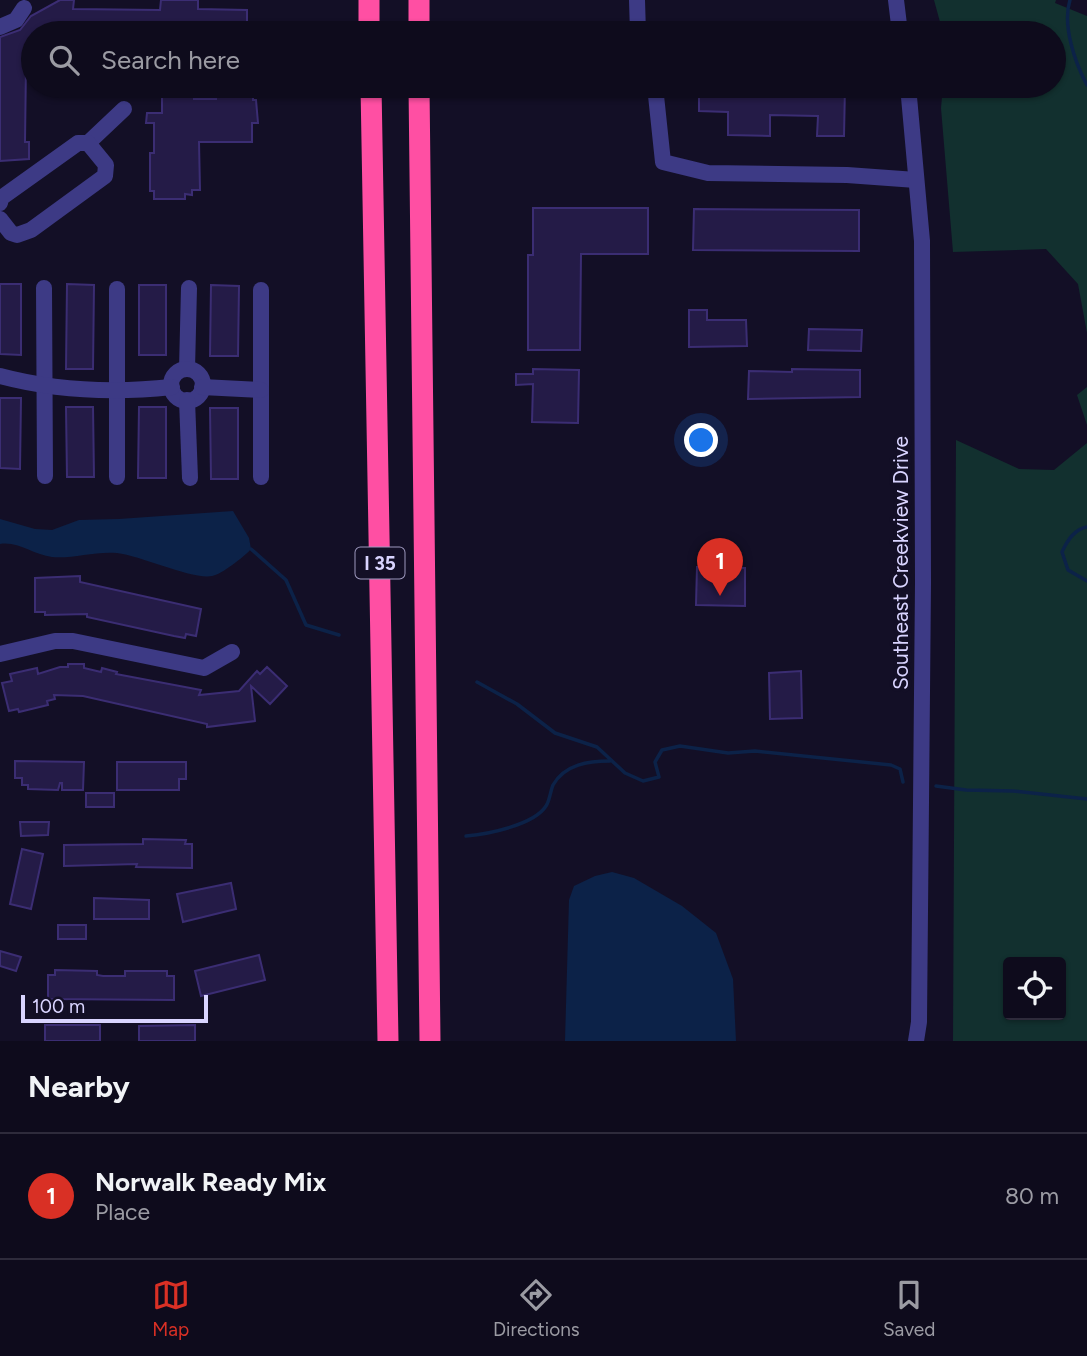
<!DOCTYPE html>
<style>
body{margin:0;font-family:Figtree,sans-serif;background:#171425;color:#f1f3f6}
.controls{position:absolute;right:21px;bottom:21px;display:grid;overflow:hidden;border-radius:7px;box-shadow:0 2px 5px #0004}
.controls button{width:63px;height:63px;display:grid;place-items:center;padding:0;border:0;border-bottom:2px solid #2e2b3b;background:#0e0b1c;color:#f1f3f6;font:35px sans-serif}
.scale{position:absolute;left:21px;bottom:18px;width:187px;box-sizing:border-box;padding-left:7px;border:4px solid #d9d4ff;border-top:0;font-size:19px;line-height:24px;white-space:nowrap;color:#d9d4ff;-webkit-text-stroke:5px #130f26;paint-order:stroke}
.you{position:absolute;left:702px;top:441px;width:24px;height:24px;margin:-18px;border:5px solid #fff;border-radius:50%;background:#1a73e8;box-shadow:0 0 0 10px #1a73e833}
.badge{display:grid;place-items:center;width:46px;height:46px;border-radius:50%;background:#d93025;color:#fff;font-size:23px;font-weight:700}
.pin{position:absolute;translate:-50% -58px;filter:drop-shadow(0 2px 4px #0008)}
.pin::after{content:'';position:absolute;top:37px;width:24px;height:21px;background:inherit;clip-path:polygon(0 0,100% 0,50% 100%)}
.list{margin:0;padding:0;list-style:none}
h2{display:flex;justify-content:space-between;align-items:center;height:91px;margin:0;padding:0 28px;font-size:30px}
h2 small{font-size:23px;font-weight:400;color:#9b9ba3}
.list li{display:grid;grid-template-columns:46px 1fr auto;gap:21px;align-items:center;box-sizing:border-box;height:126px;padding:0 28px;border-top:2px solid #2e2b3b}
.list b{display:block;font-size:26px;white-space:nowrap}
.list p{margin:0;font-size:23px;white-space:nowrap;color:#9b9ba3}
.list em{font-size:23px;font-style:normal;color:#9b9ba3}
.icon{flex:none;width:38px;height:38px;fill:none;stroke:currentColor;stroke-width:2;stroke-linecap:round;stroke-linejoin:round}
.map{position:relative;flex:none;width:1087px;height:1041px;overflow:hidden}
.search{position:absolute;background:#0e0b1c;box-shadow:0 2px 5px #0004;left:21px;right:21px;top:21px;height:77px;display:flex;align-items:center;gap:18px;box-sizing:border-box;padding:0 24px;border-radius:38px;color:#9b9ba3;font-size:26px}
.sheet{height:217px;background:#0e0b1c}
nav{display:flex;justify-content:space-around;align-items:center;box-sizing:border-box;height:98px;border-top:2px solid #2e2b3b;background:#0e0b1c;font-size:19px;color:#9b9ba3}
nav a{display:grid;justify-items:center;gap:4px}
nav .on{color:#d93025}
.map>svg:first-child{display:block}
</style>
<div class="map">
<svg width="1087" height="1041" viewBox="0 0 1087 1041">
<rect width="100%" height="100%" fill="#130f26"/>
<g fill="#12302f" fill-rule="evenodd">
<polygon points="934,0 1056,0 1055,3 1087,16 1087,333 1078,284 1046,249 953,252 941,108 943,86 1054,86 1054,33 943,33"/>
<polygon points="1087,387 1087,425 1077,395"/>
<path d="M956,440L1019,469L1054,470L1087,443V1041H953ZM1061,962V1015H1008V962Z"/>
</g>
<g fill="#0c2248">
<path d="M233,511L249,538L251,549C245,556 221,575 212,576C193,580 142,556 117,553C95,551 72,559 52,557C34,555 18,541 0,544V519L35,529L52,530L79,520L119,519Z"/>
<polygon points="612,872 634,878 682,906 716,933 733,979 736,1041 565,1041 569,900 574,886 595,876"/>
</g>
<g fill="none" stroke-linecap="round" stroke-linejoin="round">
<g stroke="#0c2248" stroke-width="3.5">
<path d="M1070,0C1062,25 1075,63 1087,85"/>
<path d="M1087,527C1074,529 1067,541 1062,552L1068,570L1087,581"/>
<polyline points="251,549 286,580 306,625 339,635"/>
<polyline points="477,682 517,704 555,733 597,747 625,773 643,781 659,777 655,762 662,750 680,746 728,753 755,751 891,765 900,769 903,782"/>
<polyline points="936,786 966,790 1013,791 1087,799"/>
<path d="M466,836C488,834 534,825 546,806C550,800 550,792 553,785C565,764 589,761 610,761"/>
</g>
</g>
<g fill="#241b47" stroke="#3b2d73" stroke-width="2">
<polygon points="60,0 74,0 73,9 160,10 161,0 198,0 198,9 247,10 247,33 33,33 33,60 26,64 25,142 29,142 29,159 0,161 0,37 20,30 31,16"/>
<polygon points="162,86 194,86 194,99 216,99 216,93 253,91 253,100 256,100 258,123 252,123 252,142 199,142 200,190 192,190 192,195 185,194 185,199 154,199 154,191 150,191 150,153 154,153 154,123 146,123 147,113 162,113"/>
<polygon points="699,86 845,86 844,136 817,136 818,116 770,115 770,136 728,135 728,112 699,111"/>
<polygon points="533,208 648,208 648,254 581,254 580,350 528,350 528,255 533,255"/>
<polygon points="694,209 859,210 859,251 693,250"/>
<polygon points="0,284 21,284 21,355 0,354"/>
<polygon points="67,284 94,285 93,369 66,369"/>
<rect x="139" y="285" width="27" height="70"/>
<polygon points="211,285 239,286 238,356 210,356"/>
<polygon points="689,310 707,310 707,320 746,320 747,346 689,347"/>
<polygon points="809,329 862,330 861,351 808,350"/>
<polygon points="533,369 579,370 578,423 532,422 533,384 516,385 516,374 533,374"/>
<polygon points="792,369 860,370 860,397 748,399 749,371 792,372"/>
<polygon points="0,398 21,398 20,469 0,468"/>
<polygon points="66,407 93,407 94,477 67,477"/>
<polygon points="139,407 166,407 166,478 138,478"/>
<polygon points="210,408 238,408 238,479 211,479"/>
<polygon points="697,567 745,568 745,606 696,605"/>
<polygon points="80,576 80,582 201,609 196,636 186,634 185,638 174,636 87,617 87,614 45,615 45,612 35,612 35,578"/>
<polygon points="68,664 84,664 84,668 101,672 102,668 117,672 116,674 201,690 199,695 239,691 257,671 260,674 267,667 287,686 270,704 251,686 255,721 207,727 207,724 83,696 54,695 55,699 47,701 48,705 19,712 18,709 9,711 2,683 12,681 10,674 37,668 38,674 60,667 68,667"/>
<polygon points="801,671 802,718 770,719 769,673"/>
<polygon points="15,761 84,762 83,790 62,790 62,783 60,783 58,790 28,789 28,785 22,785 22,778 15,778"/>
<polygon points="117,762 186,762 186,779 179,779 179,790 117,790"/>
<rect x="86" y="793" width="28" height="14"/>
<polygon points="20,822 49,822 48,835 21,836"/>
<polygon points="143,839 186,840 185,844 192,844 192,868 136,867 137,864 64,866 64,845 143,844"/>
<polygon points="22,849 43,854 31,909 10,904"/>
<polygon points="231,883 236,909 183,922 177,894"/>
<polygon points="94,898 149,900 149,919 94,919"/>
<rect x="58" y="925" width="28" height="14"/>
<polygon points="0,951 21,957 16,971 0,966"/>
<polygon points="259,955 265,980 201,996 195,971"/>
<polygon points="55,970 97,971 97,975 103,976 125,976 125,971 167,971 167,976 174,976 174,1000 48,999 48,975 55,975"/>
<rect x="45" y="1025" width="55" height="16"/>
<polygon points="195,1025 195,1041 139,1041 139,1026"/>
</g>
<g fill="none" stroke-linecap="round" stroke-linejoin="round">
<g stroke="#3d3a85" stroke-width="16">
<polyline points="637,0 638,33"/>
<polyline points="896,0 900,33"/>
<polyline points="0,27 16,20 24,8"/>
<polyline points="655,86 663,162 708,173 847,175 916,180"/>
<polyline points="908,86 922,241 923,583 919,1022 916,1041"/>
<polyline points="88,143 124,109"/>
<polyline points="0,203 1,198 78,143 88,143 106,165 105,176 31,230 17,235 11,233 0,219"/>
<polyline points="44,288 45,476"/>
<polyline points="117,289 117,477"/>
<polyline points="261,290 261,477"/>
<polyline points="187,369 189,288"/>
<circle cx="187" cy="385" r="16"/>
<path d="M0,376C56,391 114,393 172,387"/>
<polyline points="202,387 261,390"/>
<polyline points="187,400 190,478"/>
<polyline points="0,654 55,641 73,641 204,668 232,652"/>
</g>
<g stroke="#ff4fa3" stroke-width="21">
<polyline points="369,0 369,33"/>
<polyline points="419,0 419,33"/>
<polyline points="371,86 388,1041"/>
<polyline points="419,86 430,1041"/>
</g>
</g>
<g text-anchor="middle" stroke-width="7" stroke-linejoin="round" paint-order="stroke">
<rect fill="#130f26" stroke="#9e99be" stroke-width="2" x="355.5" y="547.5" width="49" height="31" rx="5"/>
<g font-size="19" font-weight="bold" fill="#d9d4ff">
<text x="380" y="570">I 35</text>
</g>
<g font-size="21" fill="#d9d4ff" stroke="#130f26">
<text transform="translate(901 563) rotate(-90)" y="7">Southeast Creekview Drive</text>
</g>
</g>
</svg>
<div class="controls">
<button><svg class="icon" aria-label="locate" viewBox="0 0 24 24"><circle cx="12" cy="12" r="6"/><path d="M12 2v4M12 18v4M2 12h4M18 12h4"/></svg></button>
</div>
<div class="scale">100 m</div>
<div class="you"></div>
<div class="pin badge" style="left:720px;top:596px">1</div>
<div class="search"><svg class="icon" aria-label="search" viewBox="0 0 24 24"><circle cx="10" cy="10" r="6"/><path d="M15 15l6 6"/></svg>Search here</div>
</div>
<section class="sheet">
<h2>Nearby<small></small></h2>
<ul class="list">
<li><span class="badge">1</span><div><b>Norwalk Ready Mix</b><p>Place</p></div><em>80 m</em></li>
</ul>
</section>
<nav>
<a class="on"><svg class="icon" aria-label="map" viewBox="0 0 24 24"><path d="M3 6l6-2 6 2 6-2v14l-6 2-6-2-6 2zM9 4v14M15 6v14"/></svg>Map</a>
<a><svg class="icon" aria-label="directions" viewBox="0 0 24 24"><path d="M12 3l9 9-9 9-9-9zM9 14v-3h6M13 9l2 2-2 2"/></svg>Directions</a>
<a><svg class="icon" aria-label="saved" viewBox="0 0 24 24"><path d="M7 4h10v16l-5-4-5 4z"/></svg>Saved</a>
</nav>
